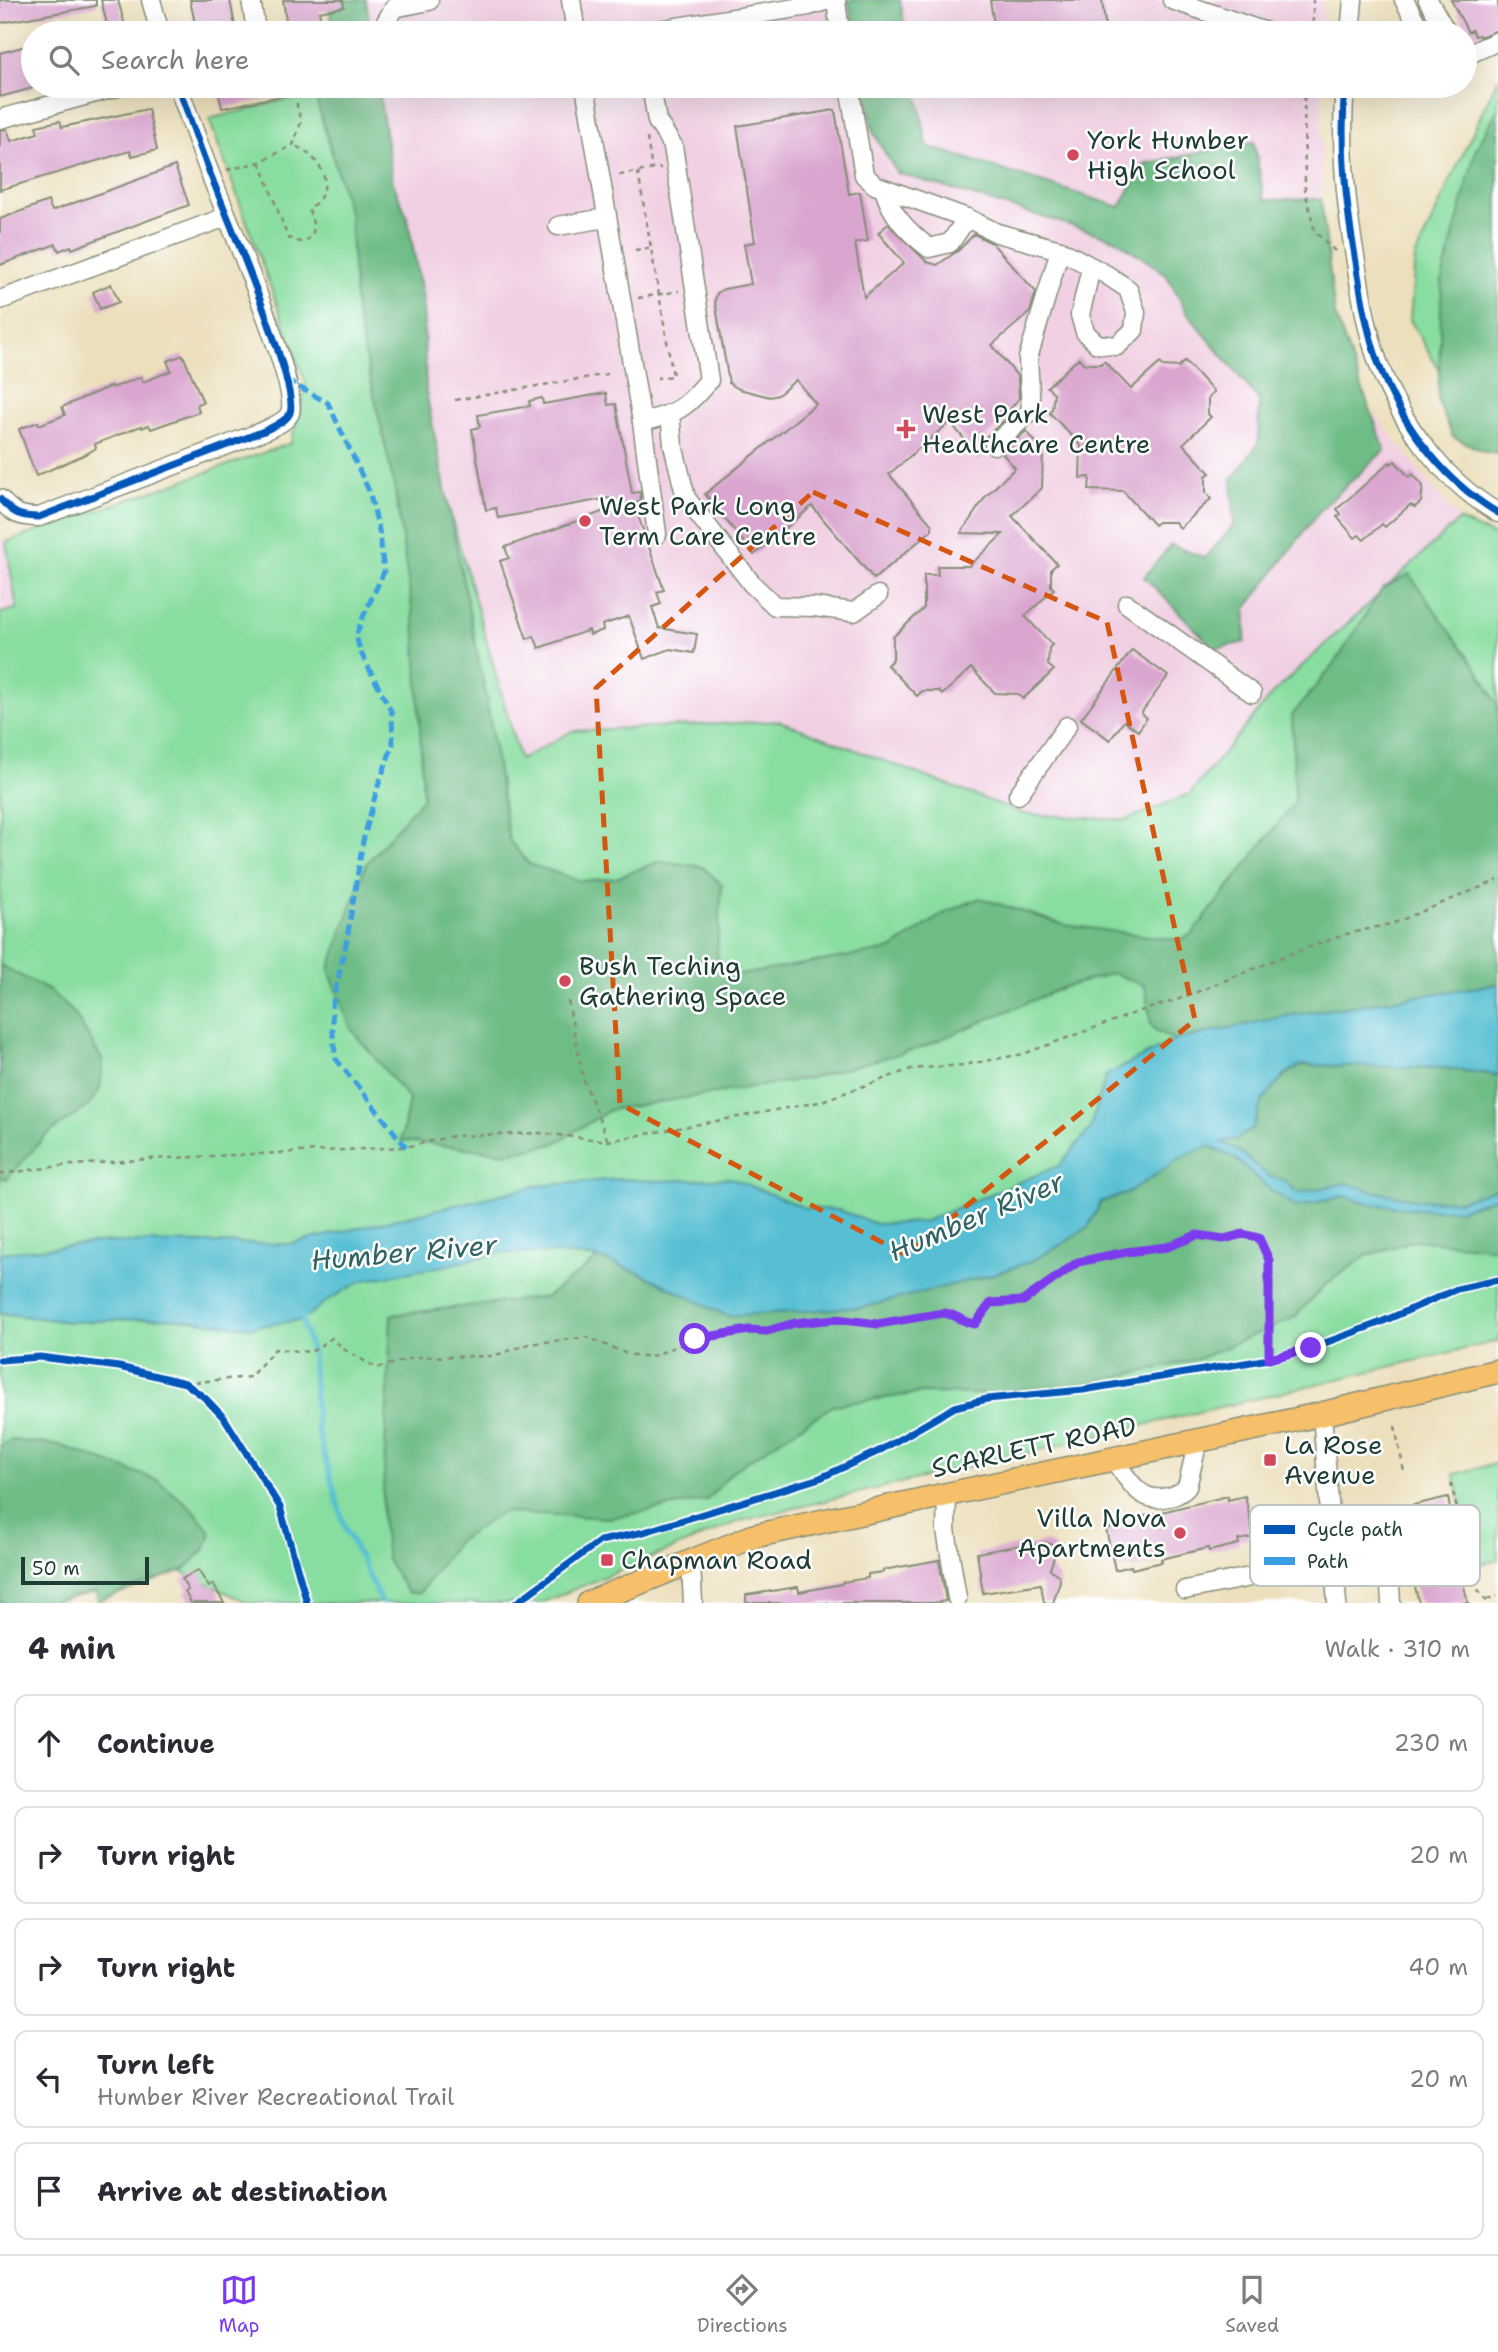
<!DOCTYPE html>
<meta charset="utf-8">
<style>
body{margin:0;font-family:"Shantell Sans",sans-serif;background:#f2f2f3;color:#2b2b33}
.scale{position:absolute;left:21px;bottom:18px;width:128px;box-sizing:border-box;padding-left:7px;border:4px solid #1f3d34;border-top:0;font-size:19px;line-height:24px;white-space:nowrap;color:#1f3d34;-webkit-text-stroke:5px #fff;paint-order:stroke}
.stop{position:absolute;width:21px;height:21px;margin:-16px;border:5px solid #7c3aed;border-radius:50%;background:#fff}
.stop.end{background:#7c3aed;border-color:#fff;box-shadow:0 2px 7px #0008}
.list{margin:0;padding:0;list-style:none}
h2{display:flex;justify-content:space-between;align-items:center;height:91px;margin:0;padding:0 28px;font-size:30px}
h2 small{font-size:23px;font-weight:400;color:#7c7c81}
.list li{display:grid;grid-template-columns:46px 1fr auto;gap:21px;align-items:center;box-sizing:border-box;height:98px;margin:0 14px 14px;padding:0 14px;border:2px solid #e1e1e2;border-radius:14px}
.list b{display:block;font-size:26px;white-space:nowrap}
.list p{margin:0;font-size:23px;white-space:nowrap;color:#7c7c81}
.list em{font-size:23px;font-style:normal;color:#7c7c81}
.icon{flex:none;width:38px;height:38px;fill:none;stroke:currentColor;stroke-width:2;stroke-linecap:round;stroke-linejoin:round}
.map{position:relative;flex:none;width:1498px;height:1603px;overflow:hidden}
.search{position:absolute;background:#fff;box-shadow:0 7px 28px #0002;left:21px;right:21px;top:21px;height:77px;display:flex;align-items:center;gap:18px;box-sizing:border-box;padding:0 24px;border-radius:38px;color:#7c7c81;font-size:26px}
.sheet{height:651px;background:#fff}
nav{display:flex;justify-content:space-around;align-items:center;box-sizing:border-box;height:98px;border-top:2px solid #e1e1e2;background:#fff;font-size:19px;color:#7c7c81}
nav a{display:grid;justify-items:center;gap:4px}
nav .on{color:#7c3aed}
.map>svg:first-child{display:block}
</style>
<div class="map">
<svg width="1498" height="1603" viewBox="0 0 1498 1603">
<rect width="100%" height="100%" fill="#fff"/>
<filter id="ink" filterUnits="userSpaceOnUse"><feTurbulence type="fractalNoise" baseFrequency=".0143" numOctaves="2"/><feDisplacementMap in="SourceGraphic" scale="14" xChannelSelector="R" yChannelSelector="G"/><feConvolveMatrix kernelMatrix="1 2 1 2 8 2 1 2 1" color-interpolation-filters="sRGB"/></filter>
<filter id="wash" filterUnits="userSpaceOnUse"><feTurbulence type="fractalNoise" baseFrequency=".00686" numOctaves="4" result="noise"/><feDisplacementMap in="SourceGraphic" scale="28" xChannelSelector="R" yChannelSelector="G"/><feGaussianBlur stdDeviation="1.57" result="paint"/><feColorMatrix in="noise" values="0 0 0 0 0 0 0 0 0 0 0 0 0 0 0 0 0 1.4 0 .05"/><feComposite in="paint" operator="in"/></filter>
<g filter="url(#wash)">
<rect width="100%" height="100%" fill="#ecdfbc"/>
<g fill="#f1d0e3">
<polygon points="327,0 1322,0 1323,33 335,33"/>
<polygon points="318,86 1322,86 1321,199 1335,314 1361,397 1459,520 1274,693 1190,794 1126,820 1024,814 780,721 572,731 520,760 377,253 315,92"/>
<polygon points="0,539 6,542 17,609 0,613"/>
</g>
<g fill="#88dda0" stroke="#548d6a" stroke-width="2">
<polygon points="1498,78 1498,445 1470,423 1410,320 1415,257"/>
<polygon points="315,92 377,253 520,760 572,731 780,721 1024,814 1126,820 1190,794 1273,693 1459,520 1498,538 1498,1341 740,1521 541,1603 249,1603 145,1555 0,1571 0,613 17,609 6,542 291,443 306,384 209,119"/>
<polygon points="1498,1463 1498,1560 1476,1565 1454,1474"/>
</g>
<g fill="#6ebc86" stroke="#467c5d" stroke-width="2">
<polygon points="327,0 366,0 371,33 335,33"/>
<polygon points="848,0 900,0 906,33 855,33"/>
<polygon points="319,86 378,86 393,183 407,216 423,300 426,392 487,702 509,840 529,864 581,881 616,878 660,861 703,867 722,885 717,954 727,977 891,949 946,912 980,898 1065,925 1179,940 1192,934 1295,802 1292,715 1335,663 1383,588 1409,574 1480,673 1498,706 1498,984 1286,1016 1175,1040 1156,1031 1151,1024 1145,986 1113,973 1062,988 920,1048 810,1078 610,1110 554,1144 508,1153 401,1141 409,1099 351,1029 329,970 366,864 423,798 416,637 395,490 356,313 350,216 317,102 315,92"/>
<polygon points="865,86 916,86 927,146 1120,207 1144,164 1254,142 1264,200 1321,199 1335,315 1385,450 1321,509 1246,609 1245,642 1215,649 1144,577 1171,545 1205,558 1234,525 1232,479 1258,444 1259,400 1187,313 1166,274 1115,239 897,173 873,132"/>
<polygon points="1498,109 1498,454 1485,452 1453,437 1438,402 1442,279 1476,149"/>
<polygon points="0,965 50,991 74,1013 103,1061 100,1089 88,1106 46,1135 7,1179 0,1177"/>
<path d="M1301,1065L1444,1068L1498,1075V1188L1459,1201L1419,1200L1371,1191L1346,1184L1298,1193L1285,1182L1269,1176L1240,1152L1221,1142C1262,1134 1246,1125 1264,1099C1274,1084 1286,1074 1301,1065Z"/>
<polygon points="1209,1146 1236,1159 1268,1188 1297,1207 1344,1196 1370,1204 1417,1209 1459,1210 1498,1197 1498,1248 1414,1240 1366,1256 1325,1285 1294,1318 1196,1360 1083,1384 986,1394 921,1393 834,1405 734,1470 707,1500 610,1518 503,1512 457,1542 419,1594 407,1592 387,1560 382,1516 391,1315 546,1297 599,1258 642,1274 727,1316 934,1289 994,1274 1029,1262 1059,1246 1088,1227 1101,1202 1128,1193 1182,1157"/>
<polygon points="11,1440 59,1445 157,1480 194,1510 211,1533 205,1549 184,1570 98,1601 96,1592 45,1603 0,1603 0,1446"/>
</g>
<polygon fill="#56bfd3" stroke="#3a7e84" stroke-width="2" points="1498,984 1498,1075 1444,1068 1301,1065 1284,1075 1263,1100 1253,1128 1237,1139 1222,1142 1240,1152 1269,1176 1285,1181 1298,1193 1346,1183 1371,1191 1419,1200 1459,1201 1498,1188 1498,1197 1459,1210 1417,1209 1370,1204 1344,1196 1297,1207 1268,1188 1236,1159 1209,1146 1182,1157 1128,1193 1101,1202 1088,1227 1059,1246 1029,1262 994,1274 865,1307 727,1316 642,1274 599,1258 553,1253 499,1253 449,1265 361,1281 327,1301 302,1320 250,1327 169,1318 69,1322 0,1313 0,1253 110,1242 290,1244 536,1186 620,1179 658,1181 731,1178 805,1208 839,1210 876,1224 923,1222 1060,1165 1090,1129 1106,1075 1175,1040 1286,1016"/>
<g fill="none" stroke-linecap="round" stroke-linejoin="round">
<polyline stroke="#56bfd3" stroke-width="5" points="304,1316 302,1320 312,1354 317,1430 344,1525 382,1603"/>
</g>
<g id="blocks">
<g fill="#daa5cf">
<polygon points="0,0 96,0 96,6 0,23"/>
<polygon points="101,0 118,0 127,33 109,33"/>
<polygon points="190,0 230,0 236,31 234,33 197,33"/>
<polygon points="283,0 343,0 344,7 319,12 324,33 288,33"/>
<polygon points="990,0 1102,0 1106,31 1094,33 1010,33 1009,26 995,31"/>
<polygon points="1451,0 1498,0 1498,30 1480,37 1479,35 1475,36 1472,30 1468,32"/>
<polygon points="33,44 33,88 0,97 0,53"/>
<polygon points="217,86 303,86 303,92 222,108"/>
<polygon points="148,109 157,150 132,156 130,151 0,190 0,130 7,129 11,141 38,133 36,126 60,121 62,127"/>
<polygon points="835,110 849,194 860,192 868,241 855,243 864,297 904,263 878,233 888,224 927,262 937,265 959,250 974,234 992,243 1036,292 1030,312 992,345 1018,377 1019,398 1008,412 1010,415 986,437 976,453 950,422 889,474 932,525 932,530 874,579 812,506 754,555 705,494 816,404 796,380 778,395 770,397 739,389 729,383 715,301 717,293 724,289 751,284 744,244 755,242 737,126"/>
<polygon points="175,166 189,205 72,249 71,246 59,251 56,244 0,265 0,219 48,201 52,211"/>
<polygon points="111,284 119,302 100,309 93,292"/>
<polygon points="183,355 203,402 197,404 199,412 151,429 149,425 142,428 141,426 95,444 96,448 88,453 36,476 19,429 38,422 39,425 65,415 62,407 111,386 112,388 141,377 143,382 171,371 167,361"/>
<polygon points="1079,358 1084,364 1101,364 1104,361 1131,389 1160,363 1163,366 1178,367 1185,361 1214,392 1208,398 1208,414 1211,417 1183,444 1210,473 1206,476 1206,493 1211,499 1180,528 1175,522 1158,522 1154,525 1123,491 1089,490 1090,477 1080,478 1081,446 1049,412 1052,409 1054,393 1047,387"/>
<polygon points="606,393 608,405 616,404 632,493 640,492 641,501 634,504 664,590 657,592 661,604 652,607 659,628 697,634 694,653 670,649 644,659 629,616 602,625 603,630 590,635 589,630 539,648 534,636 527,639 500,561 509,558 505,547 613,508 610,498 498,518 496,508 486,510 472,429 480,427 478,415 530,406 529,401 542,398 543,404"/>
<polygon points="1026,431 1043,450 1042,488 1012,516 1057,564 1051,569 1051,586 1054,589 1025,616 1052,645 1049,648 1048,665 1054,670 1023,699 1018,694 995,693 971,668 942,695 939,691 922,691 917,696 887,665 893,659 893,637 924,608 924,575 938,575 937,566 969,566 1003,534 961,533 986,496 1015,468 1002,453"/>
<polygon points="1395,461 1409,477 1413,474 1423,486 1421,502 1415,507 1410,505 1385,527 1382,524 1364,540 1359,535 1355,538 1337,517 1341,514 1337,509 1390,462 1391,464"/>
<polygon points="1132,650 1168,676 1141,713 1147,718 1138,731 1124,721 1110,740 1081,719"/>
<polygon points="1228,1496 1228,1500 1245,1496 1254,1537 1238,1540 1239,1544 1209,1551 1208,1548 1161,1559 1162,1562 1132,1569 1131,1566 1115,1570 1106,1529 1121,1525 1120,1522"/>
<polygon points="1448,1497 1456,1544 1454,1544 1468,1603 1419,1603 1407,1555 1405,1555 1392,1510"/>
<polygon points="1043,1542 1051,1544 1056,1551 1050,1569 1059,1576 1060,1581 1053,1603 1044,1603 1041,1584 983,1593 977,1553 1026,1544 1028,1547"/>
<polygon points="939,1560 946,1601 933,1603 746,1603 746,1595 798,1587 799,1592 841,1584 843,1582 868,1578 868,1574 883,1572 883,1570"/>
<polygon points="198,1570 209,1587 213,1584 224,1603 191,1603 185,1592 188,1590 182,1579"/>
</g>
</g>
</g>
<g filter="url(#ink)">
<use href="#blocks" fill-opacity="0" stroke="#868e78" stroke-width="2"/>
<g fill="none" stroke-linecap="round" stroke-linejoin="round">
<g stroke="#868e78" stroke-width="21">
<g id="minor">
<polyline points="151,0 160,33"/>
<polyline points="251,0 255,24 253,33"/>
<polyline points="571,0 576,33"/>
<polyline points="836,0 840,33"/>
<polyline points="1172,0 1269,33"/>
<polyline points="1404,0 1422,33"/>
<polyline points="1428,0 1447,33"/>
<polyline points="383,33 384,25 394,8 429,1"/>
<polyline points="639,33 809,6 829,0"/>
<polyline points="1350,33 1353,0"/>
<polyline points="1465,56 1498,41"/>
<polyline points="585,86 642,422 657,534"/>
<polyline points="849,86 864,175 875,185 967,218 997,233 1060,250 1107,275 1128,289 1136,312 1134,330 1117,346 1097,344 1085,332 1080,315 1091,268"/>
<path d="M1345,86C1340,143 1345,200 1355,256C1360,288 1365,320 1374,350C1394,415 1439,478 1498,513"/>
<polyline points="0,119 121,86"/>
<path d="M884,189C891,215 908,232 929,248L950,243L967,218"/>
<polyline points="558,226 606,218"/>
<polyline points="0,300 226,217"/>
<polyline points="670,414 673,445 686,498 752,584 775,606 814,607 854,612 878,595"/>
<path d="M642,422C677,414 687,407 709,380L673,146L657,121L651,86"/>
<polyline points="994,445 1031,411 1028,358 1060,250"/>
<path d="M0,499C13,514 20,517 39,517L264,431C272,427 286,422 290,413C300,387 225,212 211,176C199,146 189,116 178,86"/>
<polyline points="1127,604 1252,693"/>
<polyline points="1018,795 1067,726"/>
<polyline points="1322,1414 1337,1603"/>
<path d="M1113,1459C1126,1475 1138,1502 1162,1498C1172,1497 1179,1495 1187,1487L1198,1441"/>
<polyline points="947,1495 946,1530 957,1598"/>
<polyline points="1332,1545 1380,1559 1389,1569 1391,1603"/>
<polyline points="691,1564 693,1603"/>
<polyline points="1185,1590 1310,1565 1334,1563"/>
</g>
</g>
<g stroke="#868e78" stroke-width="26">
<polyline id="major" points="589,1603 754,1536 1322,1414 1498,1371"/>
</g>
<g stroke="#868e78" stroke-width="2.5" stroke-dasharray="5 5" stroke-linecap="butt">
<polyline points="1310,33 1313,20 1313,0"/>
<polyline points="1304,86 1305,191 1315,232 1337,253"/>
<polyline points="609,93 632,89"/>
<polyline points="647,138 652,170"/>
<path d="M260,162L288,238L303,243C319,233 313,225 309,209C313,205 319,201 321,196C333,174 312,152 293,145"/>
<polyline points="227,170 260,162 293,145 301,122 296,101"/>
<polyline points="638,172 673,376 657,378"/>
<polyline points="619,175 661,168"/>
<polyline points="635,250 649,248"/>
<polyline points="638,298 679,291"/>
<polyline points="455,400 608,374"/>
<polyline points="568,1001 584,1081 608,1141"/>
<polyline points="0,1174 61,1166 150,1159 406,1147 453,1136 541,1133 608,1141 819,1102 911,1069 963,1065 1023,1054 1143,1010 1177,1000 1290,954 1347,934 1394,923 1498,880"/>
<path d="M185,1383L250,1377L275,1349L311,1352L332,1338L345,1350L377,1368L416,1357L493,1356L529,1344L587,1337L627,1354L650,1357L695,1339L749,1330L767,1331L795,1323L836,1319L878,1324L943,1313C956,1314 962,1322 975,1324L991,1303L1022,1301L1078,1262L1126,1252L1167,1247L1197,1235L1224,1239L1243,1233L1259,1238L1270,1260L1269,1359"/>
<polyline points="1395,1426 1404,1472"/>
<polyline points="1451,1483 1474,1584 1488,1603"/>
<polyline points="1487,1599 1498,1596"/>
</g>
<use href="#minor" stroke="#fff" stroke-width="18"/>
<use href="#major" stroke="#f6c06b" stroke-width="23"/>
<polyline stroke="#3c9ee2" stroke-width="5" stroke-dasharray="10 5" stroke-linecap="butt" points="286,380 328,403 369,491 379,530 384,572 363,617 356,636 361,653 392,713 393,744 377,789 363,841 347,939 332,1006 333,1038 336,1059 406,1147"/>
<g stroke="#fff" stroke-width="11">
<g id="cycleway">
<path d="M1345,86C1340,143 1345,200 1355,256C1360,288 1365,320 1374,350C1394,415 1439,478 1498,513"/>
<path d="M0,499C13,514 20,517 39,517L264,431C272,427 286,422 290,413C300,387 225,212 211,176C199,146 189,116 178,86"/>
<polyline points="0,1360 40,1357 119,1367 185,1383 205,1398 225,1419 280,1507 307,1603"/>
<polyline points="516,1603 600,1541 644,1532 820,1478 879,1451 955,1407 987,1399 1083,1390 1269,1359 1311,1348 1379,1323 1457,1289 1498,1280"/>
</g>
</g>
<use href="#cycleway" stroke="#0057b8" stroke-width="7"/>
</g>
</g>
<g fill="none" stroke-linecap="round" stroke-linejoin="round" filter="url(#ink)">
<path stroke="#7c3aed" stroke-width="9" d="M695,1339L749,1330L767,1331L795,1323L836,1319L878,1324L943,1313C956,1314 962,1322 975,1324L991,1303L1023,1301L1078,1262L1126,1252L1167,1247L1197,1235L1224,1239L1243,1234L1259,1238L1269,1260V1359L1311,1348"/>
</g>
<path fill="none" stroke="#d45610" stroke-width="5" stroke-dasharray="14 9" stroke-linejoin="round" d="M813,492L1107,622L1195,1020L906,1255L620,1104L596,688Z"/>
<g fill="#d1495b" stroke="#fff" stroke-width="2.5">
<circle cx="1073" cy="155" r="7"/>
<path d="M902.5 418.5h7v7h7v7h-7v7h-7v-7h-7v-7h7z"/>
<circle cx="585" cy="521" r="7"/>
<circle cx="565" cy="981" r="7"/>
<rect x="1263" y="1453" width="14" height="14" rx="3.5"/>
<circle cx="1180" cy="1533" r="7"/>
<rect x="600" y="1553" width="14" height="14" rx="3.5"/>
</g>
<g text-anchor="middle" stroke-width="5" stroke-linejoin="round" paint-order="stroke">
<g font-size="26" fill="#1f3d34" stroke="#fff" text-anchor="start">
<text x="1087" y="149">York Humber<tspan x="1087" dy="30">High School</tspan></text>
<text x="922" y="423">West Park<tspan x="922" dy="30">Healthcare Centre</tspan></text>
<text x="599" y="515">West Park Long<tspan x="599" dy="30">Term Care Centre</tspan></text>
<text x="579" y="975">Bush Teching<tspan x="579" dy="30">Gathering Space</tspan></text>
<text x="1284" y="1454">La Rose<tspan x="1284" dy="30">Avenue</tspan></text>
<text x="1166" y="1527" text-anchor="end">Villa Nova<tspan x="1166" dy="30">Apartments</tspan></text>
<text x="621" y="1569">Chapman Road</text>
</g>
<g font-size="26" fill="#1f3d34" stroke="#fff">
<text transform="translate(1034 1447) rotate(-12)" y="9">SCARLETT ROAD</text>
</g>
<g font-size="28" font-style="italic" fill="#306464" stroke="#fff">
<text transform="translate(976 1216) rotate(-23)" y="10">Humber River</text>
<text transform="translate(404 1252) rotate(-5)" y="10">Humber River</text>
</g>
</g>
<rect x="1250" y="1505" width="230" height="81" rx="10" fill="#fff" stroke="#bcc5c2" stroke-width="2"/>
<rect x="1264" y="1525" width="31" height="9" fill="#0057b8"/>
<rect x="1264" y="1557" width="31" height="8" fill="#3c9ee2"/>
<g font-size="19" fill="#1f3d34">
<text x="1307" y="1536">Cycle path</text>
<text x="1307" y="1568">Path</text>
</g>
</svg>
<div class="scale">50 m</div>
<div class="stop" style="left:695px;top:1339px"></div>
<div class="stop end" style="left:1311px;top:1348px"></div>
<div class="search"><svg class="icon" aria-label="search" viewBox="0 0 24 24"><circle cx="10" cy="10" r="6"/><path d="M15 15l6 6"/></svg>Search here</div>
</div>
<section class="sheet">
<h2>4 min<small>Walk · 310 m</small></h2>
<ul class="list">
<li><svg class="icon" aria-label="ahead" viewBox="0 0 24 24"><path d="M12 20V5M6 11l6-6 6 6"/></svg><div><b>Continue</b></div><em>230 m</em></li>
<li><svg class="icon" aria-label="right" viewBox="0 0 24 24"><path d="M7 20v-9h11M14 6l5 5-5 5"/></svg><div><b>Turn right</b></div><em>20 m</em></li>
<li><svg class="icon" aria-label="right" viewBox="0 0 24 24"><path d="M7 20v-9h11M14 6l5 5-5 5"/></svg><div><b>Turn right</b></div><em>40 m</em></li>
<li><svg class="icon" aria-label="left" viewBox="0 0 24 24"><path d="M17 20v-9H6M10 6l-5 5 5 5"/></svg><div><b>Turn left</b><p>Humber River Recreational Trail</p></div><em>20 m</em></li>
<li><svg class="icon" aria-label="arrive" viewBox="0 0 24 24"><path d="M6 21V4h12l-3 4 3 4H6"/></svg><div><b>Arrive at destination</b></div></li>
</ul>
</section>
<nav>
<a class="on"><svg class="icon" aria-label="map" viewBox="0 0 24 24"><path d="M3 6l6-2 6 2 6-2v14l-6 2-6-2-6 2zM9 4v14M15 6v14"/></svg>Map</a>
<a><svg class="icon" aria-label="directions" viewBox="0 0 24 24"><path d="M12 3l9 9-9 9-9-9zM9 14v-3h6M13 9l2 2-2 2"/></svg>Directions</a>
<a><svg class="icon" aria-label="saved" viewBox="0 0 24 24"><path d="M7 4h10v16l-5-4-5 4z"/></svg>Saved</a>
</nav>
